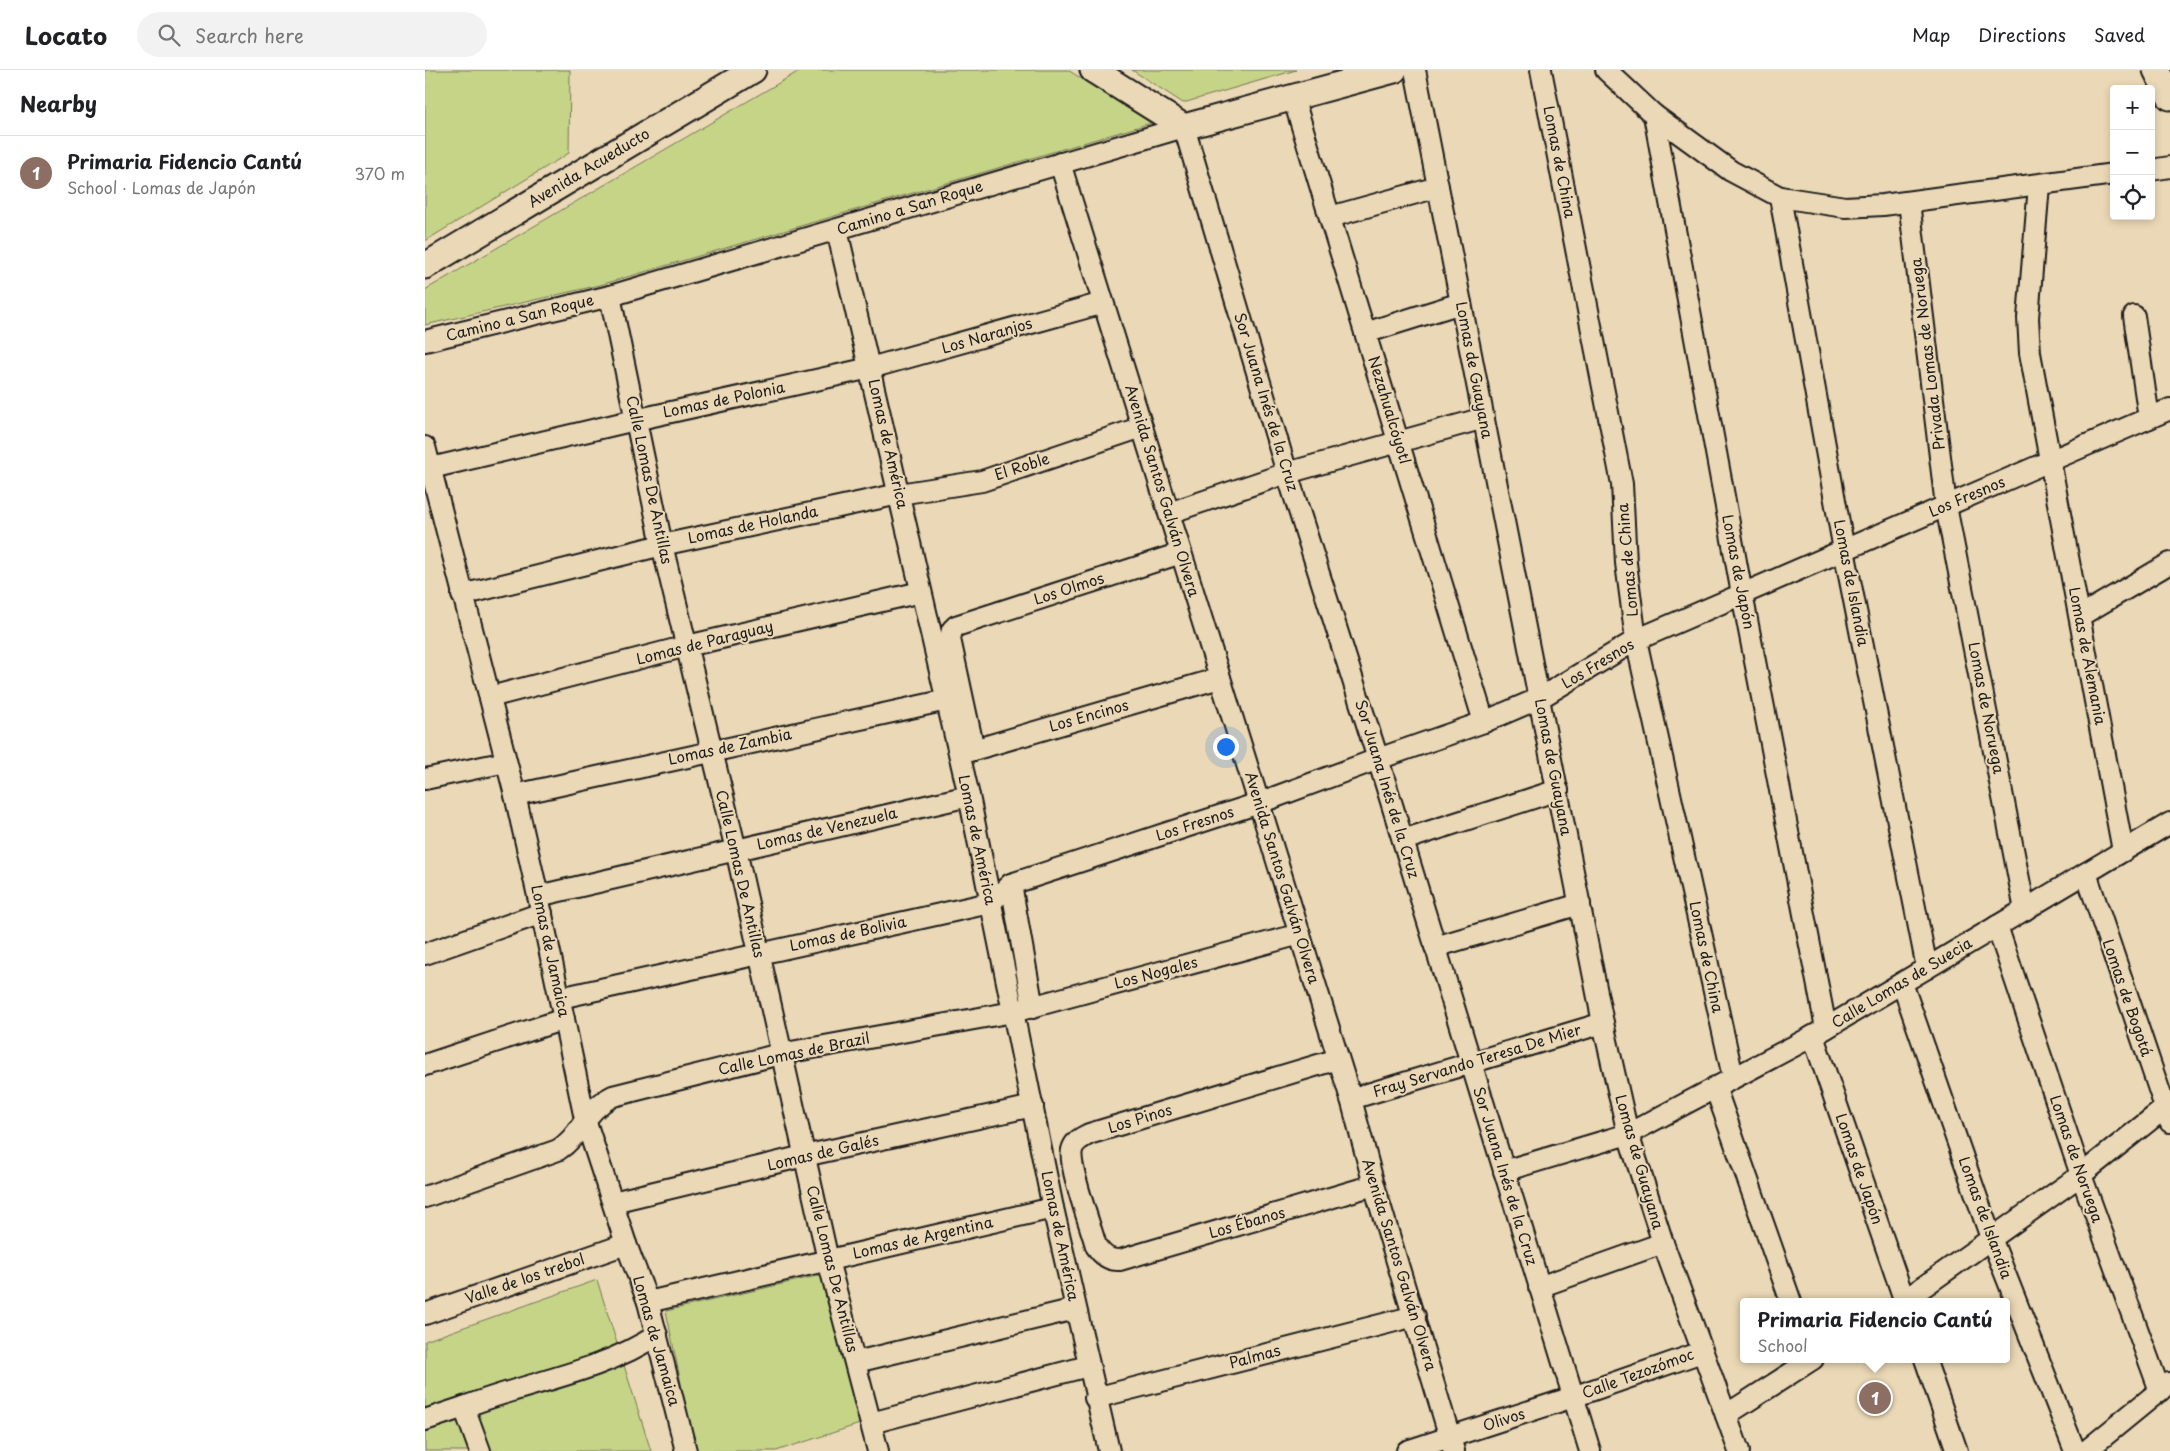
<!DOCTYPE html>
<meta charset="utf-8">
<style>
body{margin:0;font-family:"Playpen Sans",sans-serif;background:#f2f2f2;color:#202124}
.controls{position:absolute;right:15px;top:15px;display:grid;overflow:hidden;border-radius:5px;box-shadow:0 2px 8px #0003}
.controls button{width:45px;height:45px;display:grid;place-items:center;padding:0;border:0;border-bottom:1px solid #e0e0e0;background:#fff;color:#202124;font:25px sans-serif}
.you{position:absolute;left:800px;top:676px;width:18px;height:18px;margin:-12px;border:4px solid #fff;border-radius:50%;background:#1a73e8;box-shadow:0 0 0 8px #1a73e833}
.badge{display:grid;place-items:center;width:32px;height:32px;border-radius:50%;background:#1f6fb2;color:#fff;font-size:16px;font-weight:700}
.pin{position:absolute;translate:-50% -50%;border:2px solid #fff;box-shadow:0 1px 5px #0006}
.popup{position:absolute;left:1315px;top:1228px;width:270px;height:65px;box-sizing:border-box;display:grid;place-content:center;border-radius:5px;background:#fff;filter:drop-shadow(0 1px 4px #0005);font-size:16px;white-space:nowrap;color:#757577}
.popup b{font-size:19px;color:#202124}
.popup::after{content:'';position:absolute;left:50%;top:100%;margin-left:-10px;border:10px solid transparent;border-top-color:#fff}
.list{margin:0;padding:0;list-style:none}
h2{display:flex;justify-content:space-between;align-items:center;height:65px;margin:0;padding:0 20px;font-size:21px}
h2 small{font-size:16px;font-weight:400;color:#757577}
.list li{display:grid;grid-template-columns:32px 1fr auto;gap:15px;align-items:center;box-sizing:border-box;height:75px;padding:0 20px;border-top:1px solid #e0e0e0}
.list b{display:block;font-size:19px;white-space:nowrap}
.list p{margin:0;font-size:16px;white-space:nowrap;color:#757577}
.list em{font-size:16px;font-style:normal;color:#757577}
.icon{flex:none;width:28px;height:28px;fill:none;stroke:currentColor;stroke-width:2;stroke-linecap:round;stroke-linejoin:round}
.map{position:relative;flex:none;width:1745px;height:1381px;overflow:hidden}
header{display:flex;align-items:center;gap:30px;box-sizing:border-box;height:70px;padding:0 25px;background:#fff;border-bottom:1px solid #e0e0e0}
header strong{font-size:24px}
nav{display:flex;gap:28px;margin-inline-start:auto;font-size:18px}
.search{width:350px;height:45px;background:#f2f2f2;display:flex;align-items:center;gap:12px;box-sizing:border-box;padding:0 18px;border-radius:28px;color:#757577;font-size:19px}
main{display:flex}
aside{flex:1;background:#fff}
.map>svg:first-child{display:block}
</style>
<header>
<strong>Locato</strong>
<div class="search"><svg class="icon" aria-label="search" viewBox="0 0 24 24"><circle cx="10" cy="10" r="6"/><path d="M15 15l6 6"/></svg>Search here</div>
<nav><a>Map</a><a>Directions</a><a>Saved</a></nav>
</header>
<main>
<aside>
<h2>Nearby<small></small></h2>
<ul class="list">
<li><span class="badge" style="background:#8d6e63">1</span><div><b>Primaria Fidencio Cantú</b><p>School · Lomas de Japón</p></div><em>370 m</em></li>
</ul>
</aside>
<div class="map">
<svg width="1745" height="1381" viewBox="0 0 1745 1381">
<rect width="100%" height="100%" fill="#ebd8b6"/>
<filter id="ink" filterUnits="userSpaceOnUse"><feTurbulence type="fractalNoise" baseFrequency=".02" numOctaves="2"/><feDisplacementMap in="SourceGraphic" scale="10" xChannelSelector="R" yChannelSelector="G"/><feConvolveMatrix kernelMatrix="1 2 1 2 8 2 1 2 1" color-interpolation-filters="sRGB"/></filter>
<g filter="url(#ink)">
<g fill="#c6d488" stroke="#717852">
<polygon points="0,0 145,0 144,83 0,171"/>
<polygon points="376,0 643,0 726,53 175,215 0,255 0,220"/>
<polygon points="707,0 871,0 758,33"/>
<polygon points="400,1204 441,1352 351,1381 270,1381 241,1241"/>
<polygon points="172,1210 226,1381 0,1381 0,1271"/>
</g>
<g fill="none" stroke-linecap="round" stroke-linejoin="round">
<g stroke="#1c1c1c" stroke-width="24">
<g id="minor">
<polyline points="990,0 1178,953 1203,1064 1238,1173 1314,1381"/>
<polyline points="1116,0 1197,414 1201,493 1211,570 1308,1007"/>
<polyline points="1181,0 1229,45 1306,101 1355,127 1420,137 1458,135 1689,104"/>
<polyline points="868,27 1059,652"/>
<polyline points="1229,45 1317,524 1401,958"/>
<polyline points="635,93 926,1029 949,1115 1029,1381"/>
<polyline points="1726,100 1745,97"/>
<polyline points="1614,115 1603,248 1605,283 1698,781"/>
<polyline points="1355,127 1419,480 1502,898"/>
<polyline points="1484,132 1521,436 1600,840"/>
<polyline points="905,147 1013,117"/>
<polyline points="412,160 544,726 628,1138 684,1381"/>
<polyline points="185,226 237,475 311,780 403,1190 453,1381"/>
<polyline points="1709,246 1724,348"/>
<polyline points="940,263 1036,233"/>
<polyline points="0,271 185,226 759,57 862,403 953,689 1165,1381"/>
<polyline points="0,377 90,725 113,826 160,1049 201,1174 223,1232 261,1381"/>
<polyline points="6,398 210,350 445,298 678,233"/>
<polyline points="744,443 862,403 1059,348"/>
<polyline points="37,525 237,475 474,424 557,411 717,357"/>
<polyline points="1655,546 1745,493"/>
<polyline points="65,627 262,576 496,522"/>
<polyline points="549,680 525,569 527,560 531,556 756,483"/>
<polyline points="538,683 795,608"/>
<polyline points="0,709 81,692"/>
<polyline points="90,725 522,630"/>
<polyline points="978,770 1133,720"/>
<polyline points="1661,803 1745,1052"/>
<polyline points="586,814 608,938"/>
<polyline points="113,826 544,726"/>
<polyline points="1572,856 1656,1105 1735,1321"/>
<polyline points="1010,877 1155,834"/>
<polyline points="0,884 117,843"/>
<polyline points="1477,913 1566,1168 1650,1381"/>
<polyline points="135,928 565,833 586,814 834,733 953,689 1059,652 1115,628 1211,570 1745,339"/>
<polyline points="1388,966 1480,1232"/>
<path d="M913,989L664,1064C657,1068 649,1071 647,1080C643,1096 666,1157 671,1176C677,1185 684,1191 695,1190L949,1115"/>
<polyline points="0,995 139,949"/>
<polyline points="1290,1017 1366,1232"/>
<polyline points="926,1029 1178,953"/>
<polyline points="1079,1101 1203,1064 1388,966 1745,753"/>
<path d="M0,1127L133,1080C158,1064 158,1041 188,1026L355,984L588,942L875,864"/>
<polyline points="188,1132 379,1086 608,1036"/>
<polyline points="1114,1217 1238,1173"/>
<polyline points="223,1232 628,1138"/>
<polyline points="1477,1232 1656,1105 1745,1034"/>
<polyline points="0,1244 201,1174"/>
<polyline points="1500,1289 1532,1381"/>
<polyline points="431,1292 650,1239"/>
<polyline points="670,1328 990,1246"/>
<polyline points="1301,1345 1388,1289"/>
<polyline points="0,1350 39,1337"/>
<polyline points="446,1353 663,1296"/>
<path d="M55,1381L39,1337C103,1312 174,1303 232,1265"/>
<polyline points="982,1381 1148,1327 1277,1282"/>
<polyline points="1661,1381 1744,1313"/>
</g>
</g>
<g stroke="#1c1c1c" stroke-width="29">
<g id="tertiary">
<polyline points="668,0 759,57 969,0"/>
<polyline points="1731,0 1745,27"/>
<polyline points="0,196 328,0"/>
</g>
</g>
<use href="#minor" stroke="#ebd8b6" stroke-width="20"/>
<use href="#tertiary" stroke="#ebd8b6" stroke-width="25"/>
</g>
</g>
<g text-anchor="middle" stroke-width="4" stroke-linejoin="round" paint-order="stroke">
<g font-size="15" fill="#1c1c1c" stroke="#ebd8b6">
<text transform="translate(1134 92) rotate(79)" y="5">Lomas de China</text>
<text transform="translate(164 98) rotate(-31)" y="5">Avenida Acueducto</text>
<text transform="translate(485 138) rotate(-17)" y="5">Camino a San Roque</text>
<text transform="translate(95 248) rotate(-14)" y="5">Camino a San Roque</text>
<text transform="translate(562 266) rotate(-16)" y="5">Los Naranjos</text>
<text transform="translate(1503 284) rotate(-97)" y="5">Privada Lomas de Noruega</text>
<text transform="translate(1049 300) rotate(79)" y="5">Lomas de Guayana</text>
<text transform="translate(299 330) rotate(-12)" y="5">Lomas de Polonia</text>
<text transform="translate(841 332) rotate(73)" y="5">Sor Juana Inés de la Cruz</text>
<text transform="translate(964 340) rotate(73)" y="5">Nezahualcóyotl</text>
<text transform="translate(463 374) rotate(77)" y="5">Lomas de América</text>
<text transform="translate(597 397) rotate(-18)" y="5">El Roble</text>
<text transform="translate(224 410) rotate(78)" y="5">Calle Lomas De Antillas</text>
<text transform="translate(737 421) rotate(73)" y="5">Avenida Santos Galván Olvera</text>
<text transform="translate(1542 427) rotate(-23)" y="5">Los Fresnos</text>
<text transform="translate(328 455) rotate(-12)" y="5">Lomas de Holanda</text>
<text transform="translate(1203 490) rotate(-95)" y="5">Lomas de China</text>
<text transform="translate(1313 502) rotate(79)" y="5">Lomas de Japón</text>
<text transform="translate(1426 513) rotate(79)" y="5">Lomas de Islandia</text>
<text transform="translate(644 519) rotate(-18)" y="5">Los Olmos</text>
<text transform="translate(280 573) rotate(-14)" y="5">Lomas de Paraguay</text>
<text transform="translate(1662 586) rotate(79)" y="5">Lomas de Alemania</text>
<text transform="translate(1173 594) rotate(-31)" y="5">Los Fresnos</text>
<text transform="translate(1561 638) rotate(79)" y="5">Lomas de Noruega</text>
<text transform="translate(664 646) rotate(-16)" y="5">Los Encinos</text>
<text transform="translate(305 677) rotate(-12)" y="5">Lomas de Zambia</text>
<text transform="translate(1128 697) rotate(79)" y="5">Lomas de Guayana</text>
<text transform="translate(962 719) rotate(73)" y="5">Sor Juana Inés de la Cruz</text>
<text transform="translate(770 754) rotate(-18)" y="5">Los Fresnos</text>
<text transform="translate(402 759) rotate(-13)" y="5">Lomas de Venezuela</text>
<text transform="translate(552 770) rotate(78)" y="5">Lomas de América</text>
<text transform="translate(315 804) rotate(77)" y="5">Calle Lomas De Antillas</text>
<text transform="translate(857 808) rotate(73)" y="5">Avenida Santos Galván Olvera</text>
<text transform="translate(423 864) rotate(-12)" y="5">Lomas de Bolivia</text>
<text transform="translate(125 881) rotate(78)" y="5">Lomas de Jamaica</text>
<text transform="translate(1281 887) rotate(78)" y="5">Lomas de China</text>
<text transform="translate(731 903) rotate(-15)" y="5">Los Nogales</text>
<text transform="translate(1477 913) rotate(-31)" y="5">Calle Lomas de Suecia</text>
<text transform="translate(1702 928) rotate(71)" y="5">Lomas de Bogotá</text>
<text transform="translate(369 984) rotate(-12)" y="5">Calle Lomas de Brazil</text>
<text transform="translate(1052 991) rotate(-17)" y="5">Fray Servando Teresa De Mier</text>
<text transform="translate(715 1049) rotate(-17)" y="5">Los Pinos</text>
<text transform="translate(398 1083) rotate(-13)" y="5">Lomas de Galés</text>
<text transform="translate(1651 1089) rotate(71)" y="5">Lomas de Noruega</text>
<text transform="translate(1214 1092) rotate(74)" y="5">Lomas de Guayana</text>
<text transform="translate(1434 1099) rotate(71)" y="5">Lomas de Japón</text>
<text transform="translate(1080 1106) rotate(73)" y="5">Sor Juana Inés de la Cruz</text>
<text transform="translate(1560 1148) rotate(70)" y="5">Lomas de Islandia</text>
<text transform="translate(822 1153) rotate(-16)" y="5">Los Ébanos</text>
<text transform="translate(635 1166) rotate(78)" y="5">Lomas de América</text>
<text transform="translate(498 1168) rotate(-13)" y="5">Lomas de Argentina</text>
<text transform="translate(974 1195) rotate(73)" y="5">Avenida Santos Galván Olvera</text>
<text transform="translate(407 1199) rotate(76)" y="5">Calle Lomas De Antillas</text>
<text transform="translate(100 1209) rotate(-19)" y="5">Valle de los trebol</text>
<text transform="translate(231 1271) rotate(74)" y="5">Lomas de Jamaica</text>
<text transform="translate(830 1287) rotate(-15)" y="5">Palmas</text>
<text transform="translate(1213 1304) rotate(-20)" y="5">Calle Tezozómoc</text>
<text transform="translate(1079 1350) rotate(-18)" y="5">Olivos</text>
</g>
</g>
</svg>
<div class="controls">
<button>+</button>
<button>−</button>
<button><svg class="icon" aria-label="locate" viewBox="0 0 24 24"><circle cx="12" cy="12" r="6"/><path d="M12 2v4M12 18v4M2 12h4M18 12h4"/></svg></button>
</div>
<div class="you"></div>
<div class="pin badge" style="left:1450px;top:1328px;background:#8d6e63">1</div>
<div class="popup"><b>Primaria Fidencio Cantú</b>School</div>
</div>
</main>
